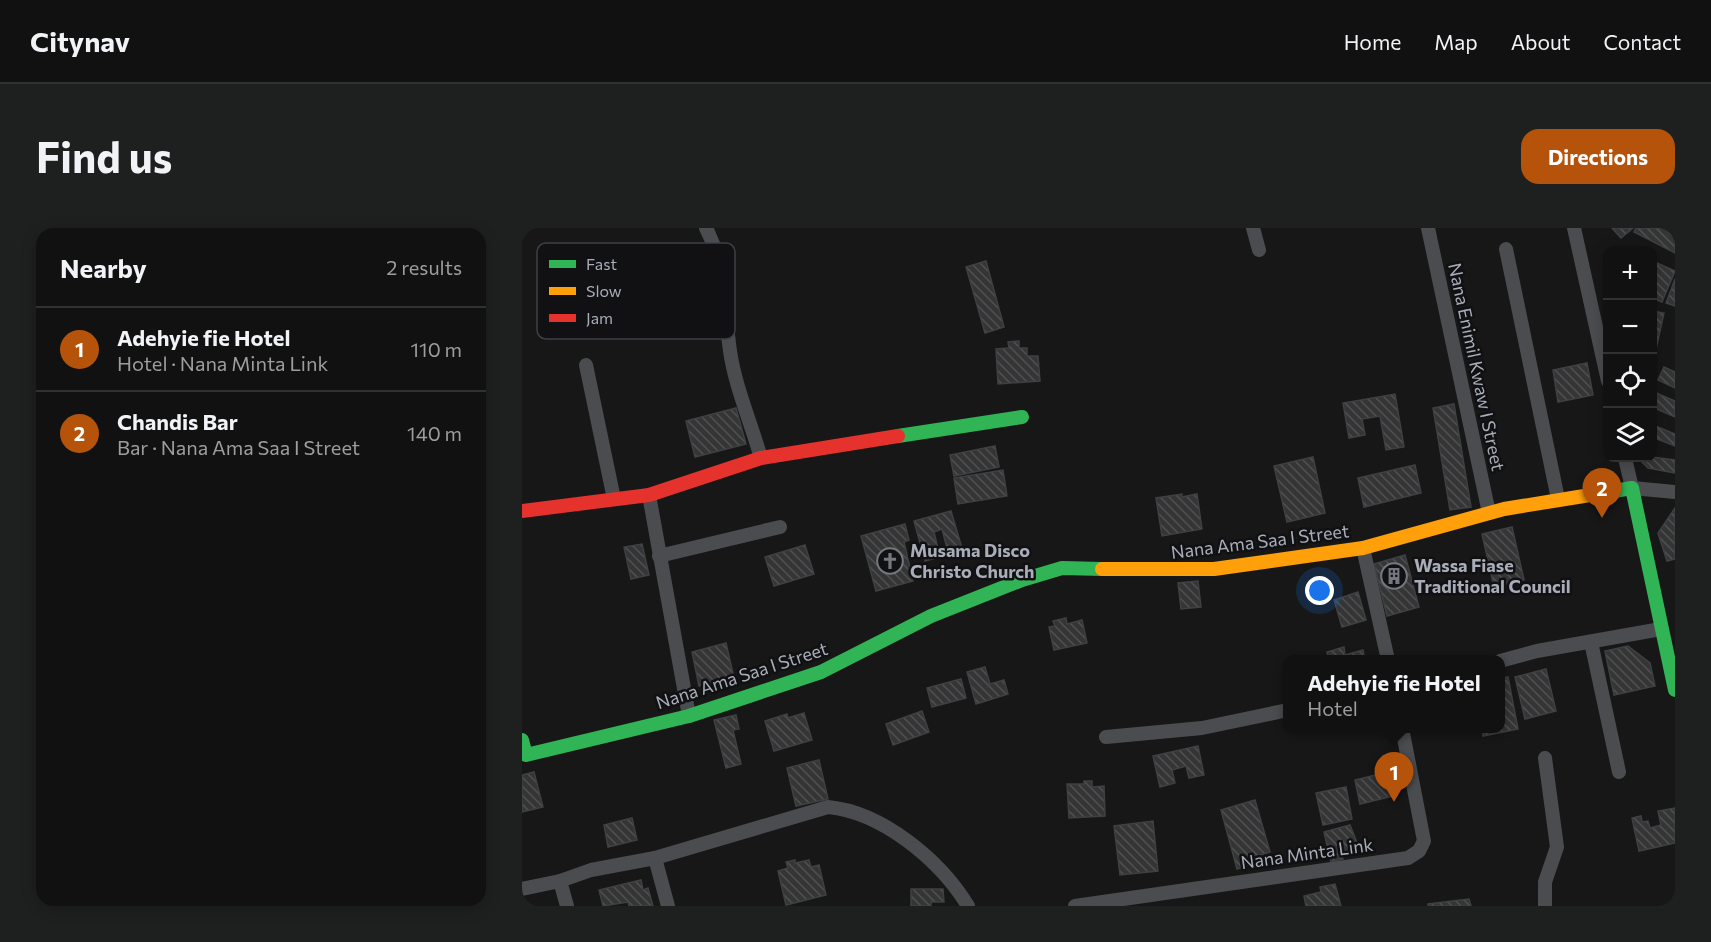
<!DOCTYPE html>
<meta charset="utf-8">
<style>
body{margin:0;font-family:Commissioner,sans-serif;background:#1e1f1f;color:#f1f3f6}
.controls{position:absolute;right:18px;top:18px;display:grid;overflow:hidden;border-radius:12px;box-shadow:0 3px 15px #0003}
.controls button{width:54px;height:54px;display:grid;place-items:center;padding:0;border:0;border-bottom:2px solid #303131;background:#111;color:#f1f3f6;font:30px sans-serif}
.you{position:absolute;left:798px;top:363px;width:21px;height:21px;margin:-15px;border:4px solid #fff;border-radius:50%;background:#1a73e8;box-shadow:0 0 0 9px #1a73e833}
.badge{display:grid;place-items:center;width:39px;height:39px;border-radius:50%;background:#b45309;color:#fff;font-size:20px;font-weight:700}
.pin{position:absolute;translate:-50% -50px;filter:drop-shadow(0 2px 3px #0008)}
.pin::after{content:'';position:absolute;top:32px;width:21px;height:18px;background:inherit;clip-path:polygon(0 0,100% 0,50% 100%)}
.popup{position:absolute;left:761px;top:427px;width:222px;height:78px;box-sizing:border-box;display:grid;place-content:center;border-radius:12px;background:#111;filter:drop-shadow(0 2px 4px #0005);font-size:20px;white-space:nowrap;color:#9c9d9f}
.popup b{font-size:22px;color:#f1f3f6}
.popup::after{content:'';position:absolute;left:50%;top:100%;margin-left:-12px;border:12px solid transparent;border-top-color:#111}
.list{margin:0;padding:0;list-style:none}
h2{display:flex;justify-content:space-between;align-items:center;height:78px;margin:0;padding:0 24px;font-size:26px}
h2 small{font-size:20px;font-weight:400;color:#9c9d9f}
.list li{display:grid;grid-template-columns:39px 1fr auto;gap:18px;align-items:center;box-sizing:border-box;height:84px;padding:0 24px;border-top:2px solid #303131}
.list b{display:block;font-size:22px;white-space:nowrap}
.list p{margin:0;font-size:20px;white-space:nowrap;color:#9c9d9f}
.list em{font-size:20px;font-style:normal;color:#9c9d9f}
.icon{flex:none;width:33px;height:33px;fill:none;stroke:currentColor;stroke-width:2;stroke-linecap:round;stroke-linejoin:round}
.map{position:relative;flex:none;width:1153px;height:678px;overflow:hidden;border-radius:18px}
header{display:flex;align-items:center;gap:36px;box-sizing:border-box;height:84px;padding:0 30px;background:#111;border-bottom:2px solid #303131}
header strong{font-size:28px}
nav{display:flex;gap:33px;margin-inline-start:auto;font-size:21px}
.intro{display:flex;align-items:center;justify-content:space-between;box-sizing:border-box;height:144px;padding:0 36px}
h1{margin:0;font-size:42px}
.button{padding:15px 27px;border-radius:18px;background:#b45309;color:#fff;font-size:21px;font-weight:700}
main{display:flex;gap:36px;padding:0 36px}
aside{flex:1;background:#111;border-radius:18px;box-shadow:0 3px 15px #0003}
.map>svg:first-child{display:block}
</style>
<header>
<strong>Citynav</strong>
<nav><a>Home</a><a>Map</a><a>About</a><a>Contact</a></nav>
</header>
<div class="intro"><h1>Find us</h1><a class="button">Directions</a></div>
<main>
<aside>
<h2>Nearby<small>2 results</small></h2>
<ul class="list">
<li><span class="badge">1</span><div><b>Adehyie fie Hotel</b><p>Hotel · Nana Minta Link</p></div><em>110 m</em></li>
<li><span class="badge">2</span><div><b>Chandis Bar</b><p>Bar · Nana Ama Saa I Street</p></div><em>140 m</em></li>
</ul>
</aside>
<div class="map">
<svg width="1153" height="678" viewBox="0 0 1153 678">
<defs>
<pattern id="building-back-hatch" width="6" height="6" patternUnits="userSpaceOnUse" patternTransform="scale(1.5)"><rect width="6" height="6" fill="#353536"/><path d="M-1 5l2 2M0 0l6 6M5-1l2 2" fill="none" stroke="#4f5051"/></pattern>
</defs>
<rect width="100%" height="100%" fill="#171717"/>
<g fill="url(#building-back-hatch)" stroke="#3f4043" stroke-width="1.5">
<polygon points="1090,0 1111,0 1099,10"/>
<polygon points="1114,0 1147,0 1153,3 1153,25 1112,4"/>
<polygon points="464,33 482,99 463,105 444,39"/>
<polygon points="1135,35 1153,43 1140,74 1130,70 1130,45"/>
<polygon points="1153,51 1153,78 1144,75"/>
<polygon points="1131,83 1142,85 1130,139 1130,84"/>
<polygon points="497,113 497,120 505,120 505,128 516,128 518,153 476,156 474,121 487,120 486,114"/>
<polygon points="1065,135 1071,167 1036,174 1031,142"/>
<polygon points="1142,139 1153,144 1153,160 1136,152"/>
<polygon points="1132,164 1153,173 1153,189 1130,179"/>
<polygon points="873,166 882,219 864,222 858,188 840,191 843,207 827,210 821,175"/>
<polygon points="932,176 949,279 928,282 911,180"/>
<polygon points="214,180 224,216 173,229 164,193"/>
<polygon points="1131,197 1153,206 1153,218 1130,209"/>
<polygon points="473,218 477,239 432,248 428,227"/>
<polygon points="791,229 803,285 765,294 752,238"/>
<polygon points="1130,229 1153,232 1153,245 1126,240 1116,230"/>
<polygon points="893,237 899,265 842,279 836,250"/>
<polygon points="481,242 485,268 436,276 432,250"/>
<polygon points="660,266 660,269 675,266 680,301 640,308 634,270"/>
<polygon points="1153,280 1153,331 1145,333 1136,305"/>
<polygon points="429,283 440,320 426,324 420,301 412,304 418,329 403,333 392,293"/>
<polygon points="383,296 387,312 382,314 391,353 354,363 339,308"/>
<polygon points="990,299 1002,352 972,359 960,306"/>
<polygon points="120,316 127,347 109,351 102,319"/>
<polygon points="283,317 292,346 252,358 243,329"/>
<polygon points="883,327 897,379 865,388 852,336"/>
<polygon points="676,353 679,379 659,381 656,355"/>
<polygon points="836,364 844,392 820,399 812,372"/>
<polygon points="544,390 545,396 560,392 565,415 532,422 527,399 533,398 531,393"/>
<polygon points="204,415 212,450 177,458 170,424"/>
<polygon points="1106,418 1128,435 1133,458 1092,467 1083,423"/>
<polygon points="822,419 823,427 841,422 843,432 807,432 805,424"/>
<polygon points="463,439 468,456 482,452 486,466 454,476 445,444"/>
<polygon points="1024,441 1034,483 1003,491 993,449"/>
<polygon points="986,449 996,501 961,508 960,500 978,500 978,450"/>
<polygon points="439,451 444,470 410,479 405,460"/>
<polygon points="400,483 407,504 371,517 364,496"/>
<polygon points="282,485 290,512 252,523 243,493 265,486 266,490"/>
<polygon points="214,487 217,501 211,502 219,536 204,540 192,492"/>
<polygon points="676,518 682,547 667,550 664,538 650,542 653,555 638,559 631,528"/>
<polygon points="297,532 306,571 274,578 265,540"/>
<polygon points="12,544 21,579 0,584 0,547"/>
<polygon points="862,545 866,560 873,559 875,567 838,576 833,552"/>
<polygon points="562,553 570,553 570,559 582,558 583,588 547,590 545,556 562,556"/>
<polygon points="824,559 830,591 801,597 794,565"/>
<polygon points="733,572 748,624 736,628 738,634 715,641 699,582"/>
<polygon points="1153,580 1153,615 1117,623 1110,590 1119,588 1120,594 1126,593 1128,600 1139,597 1136,583"/>
<polygon points="110,590 115,612 86,619 82,597"/>
<polygon points="631,593 636,643 598,647 592,598"/>
<polygon points="828,597 837,620 819,624 821,631 809,634 802,604"/>
<polygon points="273,632 273,635 287,632 289,639 297,637 304,667 264,677 256,643 266,640 264,634"/>
<polygon points="119,652 121,662 126,660 131,678 107,678 106,674 81,678 77,662"/>
<polygon points="813,656 819,678 784,678 782,668 799,664 798,659"/>
<polygon points="389,661 421,661 422,674 409,674 409,678 389,678"/>
<polygon points="947,671 949,678 906,678 906,676"/>
</g>
<g fill="none" stroke-linecap="round" stroke-linejoin="round">
<g stroke="#4b4c50" stroke-width="14">
<path d="M184,0C204,38 202,81 208,123C213,158 229,195 239,230"/>
<polyline points="731,0 737,22"/>
<polyline points="906,0 967,285"/>
<polyline points="1052,0 1086,153"/>
<polyline points="984,21 1036,271"/>
<polyline points="64,137 92,271"/>
<polyline points="1103,230 1110,260 1153,264"/>
<polyline points="127,267 167,488"/>
<polyline points="841,320 866,432"/>
<polyline points="137,328 258,299"/>
<polyline points="1069,414 1097,544"/>
<polyline points="978,433 1015,423 1139,401"/>
<polyline points="584,509 680,500 766,482"/>
<polyline points="1023,530 1035,619 1023,654 1023,678"/>
<polyline points="0,661 38,653"/>
<polyline points="45,678 38,653 69,642 133,630"/>
<path d="M146,678L133,630L306,579C360,584 418,632 446,678"/>
<polyline points="553,678 886,630 897,623 902,613 880,500"/>
</g>
<g stroke="#30b455" stroke-width="14">
<polyline points="376,208 500,189"/>
<polyline points="1068,267 1110,260 1153,462"/>
<polyline points="0,512 4,527 167,488 299,444 409,388 500,352 540,340 580,341"/>
</g>
<polyline stroke="#ff9f0a" stroke-width="14" points="580,341 692,341 841,320 982,281 1068,267"/>
<polyline stroke="#e5322d" stroke-width="14" points="0,283 127,267 239,230 376,208"/>
</g>
<defs>
<g id="church-ring" transform="scale(1.35)"><circle r="9.5" fill="#111113" stroke="#757880" stroke-width="1.5"/><path d="M-1.2-6h2.4v3.5h3.3v2.4h-3.3V6h-2.4V-.1h-3.3v-2.4h3.3Z" fill="#757880"/></g>
<g id="building-ring" transform="scale(1.35)"><circle r="9.5" fill="#111113" stroke="#757880" stroke-width="1.5"/><path d="M-4-6H4V6H1V3H-1V6H-4ZM-2.5-4.3h1.7v1.8h-1.7ZM.8-4.3h1.7v1.8H.8ZM-2.5-1h1.7V.8h-1.7ZM.8-1h1.7V.8H.8Z" fill="#757880"/></g>
</defs>
<g fill-rule="evenodd">
<use href="#church-ring" x="368" y="333"/>
<use href="#building-ring" x="872" y="348"/>
</g>
<g text-anchor="middle" stroke-width="5" stroke-linejoin="round" paint-order="stroke">
<g font-size="18" fill="#a8adb8" stroke="#111113">
<text transform="translate(954 139) rotate(78)" y="6">Nana Enimil Kwaw I Street</text>
<text transform="translate(738 314) rotate(-7)" y="6">Nana Ama Saa I Street</text>
<text transform="translate(220 448) rotate(-18)" y="6">Nana Ama Saa I Street</text>
<text transform="translate(785 626) rotate(-8)" y="6">Nana Minta Link</text>
</g>
<g font-size="18" font-weight="bold" fill="#a8adb8" stroke="#111113" text-anchor="start">
<text x="388" y="329">Musama Disco<tspan x="388" dy="21">Christo Church</tspan></text>
<text x="892" y="344">Wassa Fiase<tspan x="892" dy="21">Traditional Council</tspan></text>
</g>
</g>
<rect x="15" y="15" width="198" height="96" rx="9" fill="#111113" stroke="#3e4045" stroke-width="1.5"/>
<rect x="27" y="32" width="27" height="8" fill="#30b455"/>
<rect x="27" y="59" width="27" height="8" fill="#ff9f0a"/>
<rect x="27" y="86" width="27" height="8" fill="#e5322d"/>
<g font-size="16" fill="#a8adb8">
<text x="64" y="42">Fast</text>
<text x="64" y="69">Slow</text>
<text x="64" y="96">Jam</text>
</g>
</svg>
<div class="controls">
<button>+</button>
<button>−</button>
<button><svg class="icon" aria-label="locate" viewBox="0 0 24 24"><circle cx="12" cy="12" r="6"/><path d="M12 2v4M12 18v4M2 12h4M18 12h4"/></svg></button>
<button><svg class="icon" aria-label="layers" viewBox="0 0 24 24"><path d="M12 4l9 5-9 5-9-5zM3 14l9 5 9-5"/></svg></button>
</div>
<div class="you"></div>
<div class="pin badge" style="left:872px;top:574px">1</div>
<div class="popup"><b>Adehyie fie Hotel</b>Hotel</div>
<div class="pin badge" style="left:1080px;top:290px">2</div>
</div>
</main>
